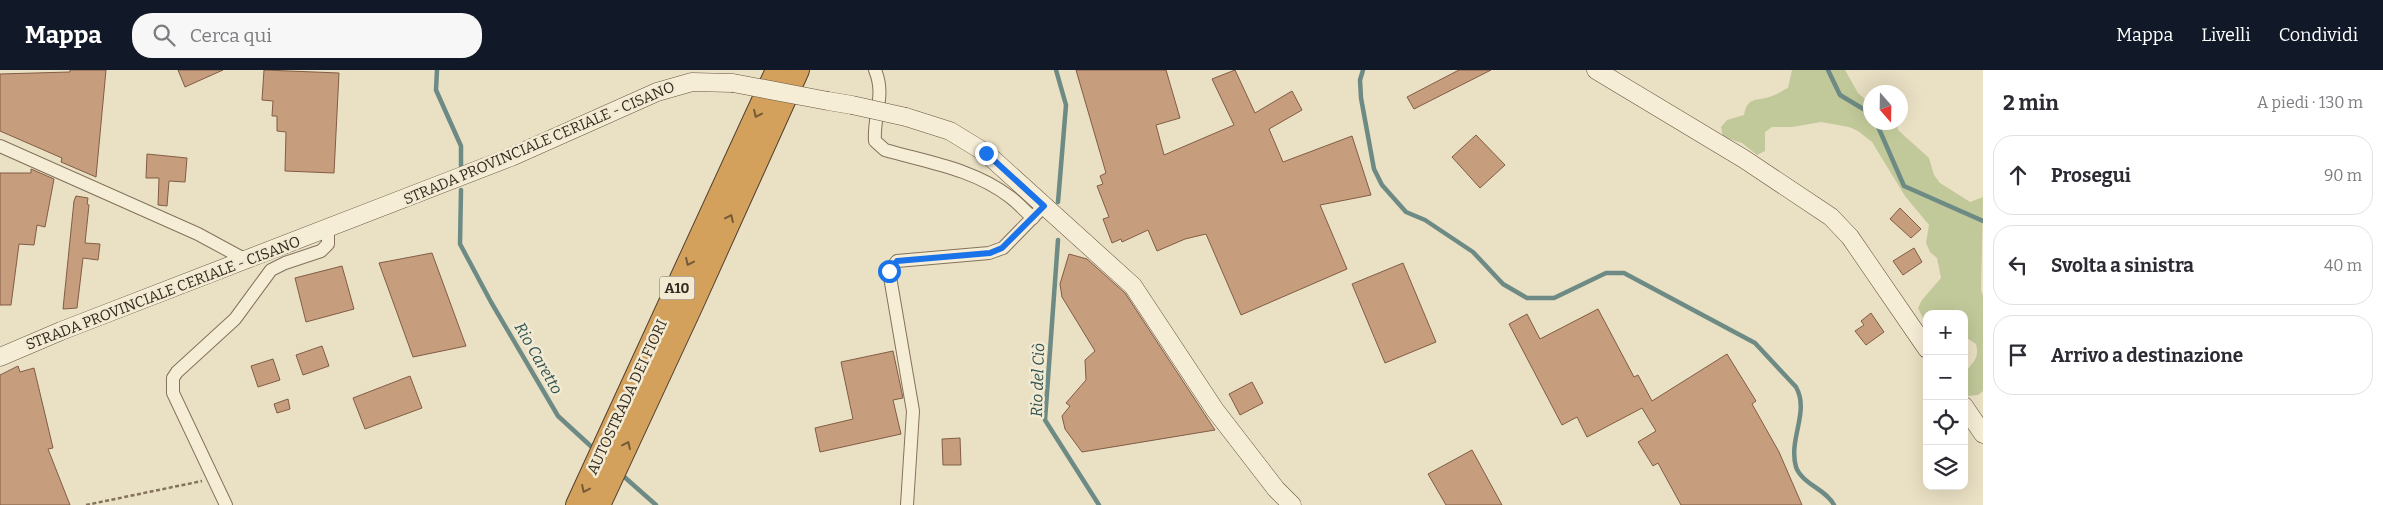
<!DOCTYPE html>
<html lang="it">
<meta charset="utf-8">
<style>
body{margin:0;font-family:Bitter,serif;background:#f7f7f7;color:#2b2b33}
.controls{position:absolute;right:15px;bottom:15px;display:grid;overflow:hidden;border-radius:10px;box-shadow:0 5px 20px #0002}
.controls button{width:45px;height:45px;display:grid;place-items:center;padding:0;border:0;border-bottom:1px solid #e1e1e2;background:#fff;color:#2b2b33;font:25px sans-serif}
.compass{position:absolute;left:1863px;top:15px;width:45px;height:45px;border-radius:50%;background:#fff;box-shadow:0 5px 20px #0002;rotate:160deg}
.stop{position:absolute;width:15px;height:15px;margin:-11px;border:4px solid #1a73e8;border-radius:50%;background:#fff}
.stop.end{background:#1a73e8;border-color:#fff;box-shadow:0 1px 5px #0008}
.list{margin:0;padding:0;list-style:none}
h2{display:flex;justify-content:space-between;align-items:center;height:65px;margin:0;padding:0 20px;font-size:21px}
h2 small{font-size:16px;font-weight:400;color:#7c7c81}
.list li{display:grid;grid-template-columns:32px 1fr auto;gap:15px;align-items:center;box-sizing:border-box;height:80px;margin:0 10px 10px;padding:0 10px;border:1px solid #e1e1e2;border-radius:20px}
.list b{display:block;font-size:19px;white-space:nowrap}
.list em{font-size:16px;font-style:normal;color:#7c7c81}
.icon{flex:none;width:28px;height:28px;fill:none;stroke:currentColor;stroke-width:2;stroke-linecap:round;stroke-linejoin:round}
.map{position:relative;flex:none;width:1983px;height:435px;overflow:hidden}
header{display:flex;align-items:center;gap:30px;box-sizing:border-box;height:70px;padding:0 25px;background:#111827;color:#fff}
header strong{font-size:24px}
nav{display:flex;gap:28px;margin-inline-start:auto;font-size:18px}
.search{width:350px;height:45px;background:#f7f7f7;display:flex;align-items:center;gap:12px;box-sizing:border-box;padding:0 18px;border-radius:20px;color:#7c7c81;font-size:19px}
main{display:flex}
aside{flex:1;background:#fff}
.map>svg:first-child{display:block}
</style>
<header>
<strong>Mappa</strong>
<div class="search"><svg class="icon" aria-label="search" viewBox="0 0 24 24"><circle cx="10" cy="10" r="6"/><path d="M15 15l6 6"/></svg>Cerca qui</div>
<nav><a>Mappa</a><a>Livelli</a><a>Condividi</a></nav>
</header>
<main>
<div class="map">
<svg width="1983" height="435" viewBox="0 0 1983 435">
<rect width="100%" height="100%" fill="#eae0c4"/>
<path fill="#c1c899" d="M1792,0H1845L1858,23L1870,34V52L1897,53L1898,60L1929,88L1934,105L1940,113L1970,132L1983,127L1981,220L1983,226V321L1978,325L1969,326L1964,322V304C1972,292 1980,290 1976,274L1964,266V244H1927V256L1918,238L1922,230L1941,208L1937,188L1930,182L1926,173L1929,155L1905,126L1872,72L1858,61L1849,57L1821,52L1792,57H1772L1765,62V81L1757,85L1742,73L1723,67L1721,57L1727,50L1744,45C1748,25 1757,32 1772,26C1778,24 1783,20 1788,18Z"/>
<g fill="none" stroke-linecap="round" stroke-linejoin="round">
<g stroke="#6d8b84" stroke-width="4.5">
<polyline points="437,0 436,20 461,76 461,96"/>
<polyline points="1056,0 1066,35 1058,132"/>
<path d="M1363,0L1360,10L1361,28L1374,99L1382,115L1406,142L1425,150L1473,182L1503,214L1527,228H1554L1606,203H1624L1755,273L1796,317C1810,342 1788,369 1796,397C1802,414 1827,420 1834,435"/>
<polyline points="1828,0 1840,25 1870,43"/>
<polyline points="1876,52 1904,116 1983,151"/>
<polyline points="461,120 460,174 491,232 558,346 595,380"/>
<polyline points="1058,170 1045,350 1099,435"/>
<polyline points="621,404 656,435"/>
</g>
</g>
<g fill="#c69d7d" stroke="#815d44">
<polygon points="70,0 106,0 96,107 61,92 62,88 0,61 0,4 70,2"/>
<polygon points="178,0 223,0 185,17"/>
<polygon points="264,0 339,3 334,103 285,101 286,62 277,61 277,46 272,46 273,31 262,30"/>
<polygon points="1076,0 1166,0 1180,48 1156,55 1164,85 1234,55 1212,9 1235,0 1255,43 1292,21 1302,40 1269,59 1283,92 1352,66 1371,125 1320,135 1347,199 1241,245 1206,164 1185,169 1157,181 1148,160 1122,172 1121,169 1112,173 1103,149 1109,147 1097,116 1103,114 1100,106 1106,103"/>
<polygon points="1459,0 1491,0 1414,39 1407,27"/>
<polygon points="1476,65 1505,95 1480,118 1452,87"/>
<polygon points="147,84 187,88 185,112 169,111 167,136 158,135 159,108 146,108"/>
<polygon points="31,99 54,109 45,157 37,155 34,175 19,174 11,235 0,235 0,103 31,103"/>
<polygon points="76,126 88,128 87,134 89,135 85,173 100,174 98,190 83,188 77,238 63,239 74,131"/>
<polygon points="1900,138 1921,159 1911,168 1890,149"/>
<polygon points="1914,178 1922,192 1903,205 1893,191"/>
<polygon points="432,183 466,276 413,287 379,193"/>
<polygon points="1069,184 1087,189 1125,223 1215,360 1082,382 1065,359 1062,346 1070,336 1066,333 1086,310 1085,290 1095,281 1062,227 1060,214"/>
<polygon points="1403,193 1436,272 1385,293 1352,214"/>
<polygon points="342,196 354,239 306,252 295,208"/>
<polygon points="1598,239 1634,307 1638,305 1652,331 1727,284 1756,331 1752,334 1779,382 1802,435 1681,435 1658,393 1653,396 1638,372 1656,361 1642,338 1587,367 1577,347 1562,355 1509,254 1527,244 1540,269"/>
<polygon points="1871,243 1884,262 1866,275 1855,261 1864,255 1861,251"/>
<polygon points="322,276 329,296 303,305 296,285"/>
<polygon points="893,281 903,328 893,330 901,364 820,382 815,358 853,349 841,292"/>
<polygon points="273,289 280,310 258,317 251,296"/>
<polygon points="18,296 20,302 34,298 53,378 48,379 70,435 0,435 0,305"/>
<polygon points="410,306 422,338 365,359 353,328"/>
<polygon points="1252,312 1263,333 1240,345 1229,324"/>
<polygon points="288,329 290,339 277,343 274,334"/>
<polygon points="960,368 961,395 943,395 942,369"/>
<polygon points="1472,380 1502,435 1446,435 1428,404"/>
</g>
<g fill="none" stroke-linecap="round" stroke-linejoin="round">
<g stroke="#84725c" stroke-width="14">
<g id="street">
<path d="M875,0C886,26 873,45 875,71L885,80C927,92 974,99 1010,127C1018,133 1025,141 1033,148"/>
<polyline points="0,76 198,164 246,190"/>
<polyline points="226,435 173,323 173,308 177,302 235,249 271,200 285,193 321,181 328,174 328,158"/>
<polyline points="907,435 913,341 889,201 897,191 989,183 1003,178 1044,136"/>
</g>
</g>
<g stroke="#65533f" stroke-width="19">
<g id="secondary">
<polyline points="1596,0 1744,89 1831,147 1850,167 1927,279"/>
<polyline points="828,31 852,35"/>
<polyline points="906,47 950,61 986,83 1133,216 1215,340 1276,419 1292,435"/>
<polyline points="0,287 61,261 511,87 657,22 692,12 733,13"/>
<polyline points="1964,336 1983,364"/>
</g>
</g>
<g stroke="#524030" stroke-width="24">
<g id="highway">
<polyline points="577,435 777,0"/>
<polyline points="599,435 691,237 798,0"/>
</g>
</g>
<polyline stroke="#84725c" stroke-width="2.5" stroke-dasharray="4 2.5" stroke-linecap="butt" points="86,435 202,411"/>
<use href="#street" stroke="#f6edd7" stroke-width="12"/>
<use href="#secondary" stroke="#f6edd7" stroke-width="18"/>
<use href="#highway" stroke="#d3a15c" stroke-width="22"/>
<g stroke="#65533f" stroke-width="19" stroke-linecap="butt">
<g id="secondary-bridge">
<polyline points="733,13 828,31"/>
<polyline points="852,35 906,47"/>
</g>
</g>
<use href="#secondary-bridge" stroke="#f6edd7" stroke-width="18"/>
</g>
<defs><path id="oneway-chevron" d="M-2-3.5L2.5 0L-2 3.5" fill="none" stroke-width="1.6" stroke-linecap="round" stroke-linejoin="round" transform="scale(1.25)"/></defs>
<g stroke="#745a37">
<use href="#oneway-chevron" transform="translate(757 44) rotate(115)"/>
<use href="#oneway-chevron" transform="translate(730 148) rotate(-65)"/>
<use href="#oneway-chevron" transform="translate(689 192) rotate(115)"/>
<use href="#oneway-chevron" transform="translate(627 375) rotate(-65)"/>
<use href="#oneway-chevron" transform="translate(585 419) rotate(115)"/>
</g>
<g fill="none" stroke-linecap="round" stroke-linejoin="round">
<polyline stroke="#1a73e8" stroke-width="6" points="889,201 897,191 990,183 1002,178 1044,136 986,83"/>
</g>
<g text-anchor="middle" stroke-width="5" stroke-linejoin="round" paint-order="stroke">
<rect fill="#f2ead3" stroke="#6e6455" stroke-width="1" x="659.5" y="206.5" width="35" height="23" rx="4"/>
<g font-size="14" font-weight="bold" fill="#352a1f">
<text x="677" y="223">A10</text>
</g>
<g font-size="15" fill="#352a1f" stroke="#f2ead3">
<text transform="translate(539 73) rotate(-23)" y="5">STRADA PROVINCIALE CERIALE - CISANO</text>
<text transform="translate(163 223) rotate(-21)" y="5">STRADA PROVINCIALE CERIALE - CISANO</text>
<text transform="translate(627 327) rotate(-65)" y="5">AUTOSTRADA DEI FIORI</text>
</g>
<g font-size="16" font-style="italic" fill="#2f5352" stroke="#f2ead3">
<text transform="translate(539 288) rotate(60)" y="6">Rio Caretto</text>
<text transform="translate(1037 310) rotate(-88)" y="6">Rio del Ciò</text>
</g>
</g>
</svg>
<div class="controls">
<button>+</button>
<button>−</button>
<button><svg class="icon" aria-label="locate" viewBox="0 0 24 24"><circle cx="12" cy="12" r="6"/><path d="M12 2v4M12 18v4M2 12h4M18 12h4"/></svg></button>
<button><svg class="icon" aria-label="layers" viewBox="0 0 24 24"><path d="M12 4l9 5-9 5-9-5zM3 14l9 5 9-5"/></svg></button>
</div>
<svg class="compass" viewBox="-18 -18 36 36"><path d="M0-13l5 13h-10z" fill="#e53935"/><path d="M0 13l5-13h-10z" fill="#7c7c81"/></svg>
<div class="stop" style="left:889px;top:201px"></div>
<div class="stop end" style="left:986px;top:83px"></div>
</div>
<aside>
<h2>2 min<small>A piedi · 130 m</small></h2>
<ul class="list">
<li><svg class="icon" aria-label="ahead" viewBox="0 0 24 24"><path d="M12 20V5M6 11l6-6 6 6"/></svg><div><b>Prosegui</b></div><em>90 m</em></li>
<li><svg class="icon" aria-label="left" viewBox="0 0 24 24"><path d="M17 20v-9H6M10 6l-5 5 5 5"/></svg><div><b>Svolta a sinistra</b></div><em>40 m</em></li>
<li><svg class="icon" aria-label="arrive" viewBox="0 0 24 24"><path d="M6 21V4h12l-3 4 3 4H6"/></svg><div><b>Arrivo a destinazione</b></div></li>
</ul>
</aside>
</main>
